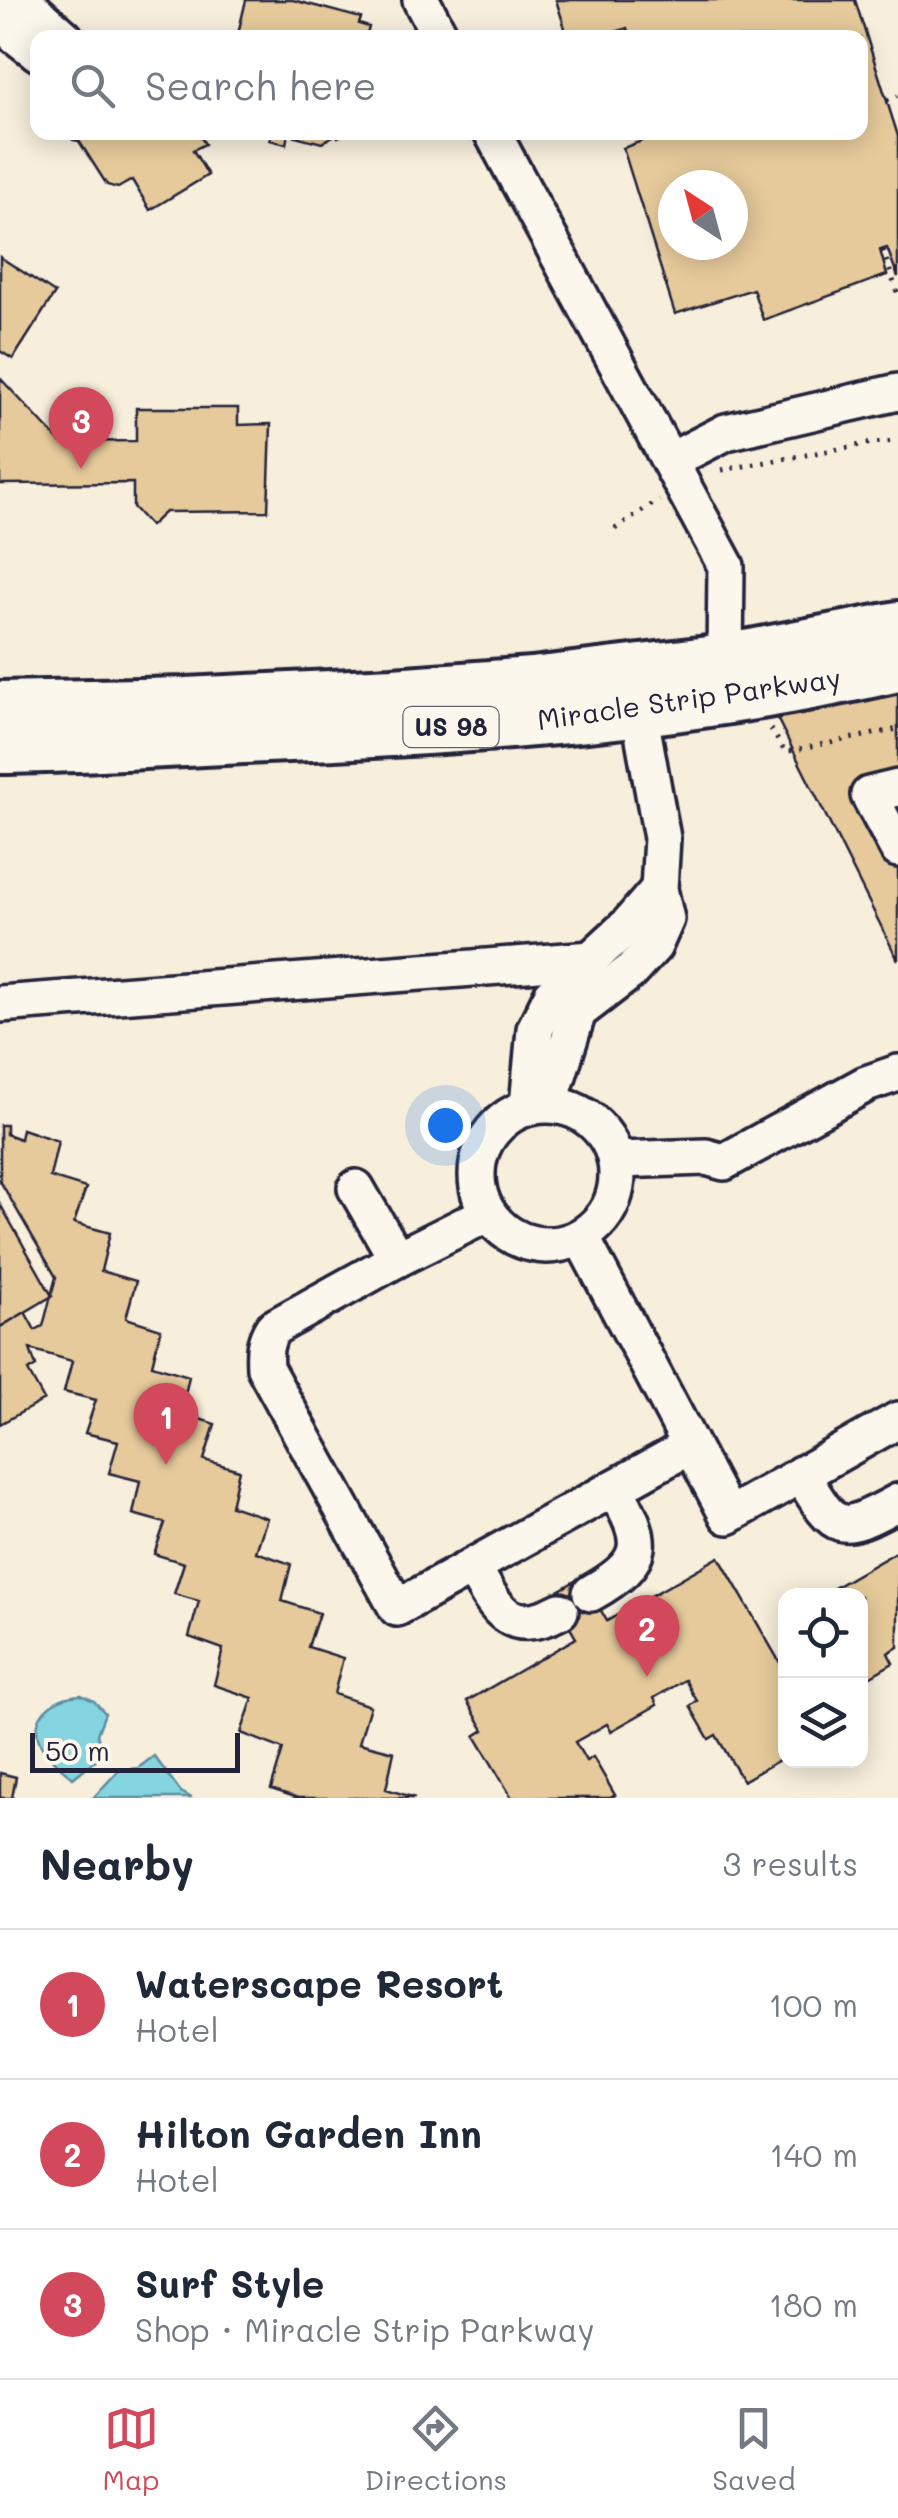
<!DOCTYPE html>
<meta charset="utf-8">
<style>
body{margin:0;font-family:Mali,sans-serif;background:#f2f2f3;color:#1f2937}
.controls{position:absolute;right:30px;bottom:30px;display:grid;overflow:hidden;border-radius:20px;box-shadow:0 5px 25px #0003}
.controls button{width:90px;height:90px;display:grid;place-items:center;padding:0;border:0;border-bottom:2px solid #e0e1e3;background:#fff;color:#1f2937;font:50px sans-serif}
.compass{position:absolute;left:658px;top:170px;width:90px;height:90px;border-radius:50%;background:#fff;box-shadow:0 5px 25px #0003;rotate:324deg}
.scale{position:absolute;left:30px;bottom:25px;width:210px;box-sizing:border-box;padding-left:10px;border:5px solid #22223b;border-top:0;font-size:28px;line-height:35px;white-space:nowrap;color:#22223b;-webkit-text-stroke:8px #fbf7ec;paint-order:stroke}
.you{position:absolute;left:445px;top:1125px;width:35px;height:35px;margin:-25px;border:8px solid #fff;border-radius:50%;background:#1a73e8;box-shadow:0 0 0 15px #1a73e833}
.badge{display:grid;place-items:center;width:65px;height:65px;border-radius:50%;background:#d1495b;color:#fff;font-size:32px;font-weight:700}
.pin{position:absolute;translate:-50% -82px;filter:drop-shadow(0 2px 5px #0008)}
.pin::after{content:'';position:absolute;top:52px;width:35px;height:30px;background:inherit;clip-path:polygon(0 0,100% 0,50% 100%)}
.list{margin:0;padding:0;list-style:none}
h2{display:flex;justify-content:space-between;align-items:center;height:130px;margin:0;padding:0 40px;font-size:42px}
h2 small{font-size:32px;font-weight:400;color:#747a83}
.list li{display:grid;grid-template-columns:65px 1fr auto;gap:30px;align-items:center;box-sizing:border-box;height:150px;padding:0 40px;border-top:2px solid #e0e1e3}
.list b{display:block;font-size:38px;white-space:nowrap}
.list p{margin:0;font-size:32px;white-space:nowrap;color:#747a83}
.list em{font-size:32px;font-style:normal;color:#747a83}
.icon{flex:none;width:55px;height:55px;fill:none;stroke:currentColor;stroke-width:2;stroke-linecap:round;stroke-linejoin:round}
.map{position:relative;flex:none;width:898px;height:1798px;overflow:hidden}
.search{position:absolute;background:#fff;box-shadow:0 5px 25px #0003;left:30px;right:30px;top:30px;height:110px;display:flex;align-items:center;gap:25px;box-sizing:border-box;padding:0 35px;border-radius:20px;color:#747a83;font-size:38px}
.sheet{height:580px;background:#fff}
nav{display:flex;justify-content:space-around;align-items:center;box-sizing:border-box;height:140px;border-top:2px solid #e0e1e3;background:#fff;font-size:28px;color:#747a83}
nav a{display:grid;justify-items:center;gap:5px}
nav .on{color:#d1495b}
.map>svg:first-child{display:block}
</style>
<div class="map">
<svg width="898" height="1798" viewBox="0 0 898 1798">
<rect width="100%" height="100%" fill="#f7eedc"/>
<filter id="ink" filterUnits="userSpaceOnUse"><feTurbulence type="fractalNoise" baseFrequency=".01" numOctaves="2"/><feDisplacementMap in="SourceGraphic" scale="20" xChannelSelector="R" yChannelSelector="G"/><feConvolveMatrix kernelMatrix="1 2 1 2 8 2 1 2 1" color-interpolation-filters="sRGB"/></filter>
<g filter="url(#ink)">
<g fill="#85d5e1" stroke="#5d8d9f" stroke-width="2.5">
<path d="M81,1695L94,1701L105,1713L97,1734L103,1754L73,1778C63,1769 50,1760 43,1749C25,1719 52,1696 81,1695Z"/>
<polygon points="154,1756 181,1792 192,1798 93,1798 119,1770 138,1768"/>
</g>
<g fill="#e6ca9b" stroke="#22223b" stroke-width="2.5" fill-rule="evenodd">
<polygon points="246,0 293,0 361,18 359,24 369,27 366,38 237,38"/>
<path d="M556,0H855L898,136V277L887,248L880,250L887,275L763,320L753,289L675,314L623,148L642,141L639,132H860V38H630L627,28L598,38H568ZM673,185H733V245H673Z"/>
<polygon points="71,132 198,132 205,144 193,150 208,175 150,210 132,180 118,188 107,185 79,141 73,140"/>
<polygon points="272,132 346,132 338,137 336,134 322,143 288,134 286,144 270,140"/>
<polygon points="0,257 55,293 13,359 0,351"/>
<polygon points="0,378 60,442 136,441 136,408 238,408 238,425 271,424 268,511 165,512 150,526 133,507 133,483 0,484"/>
<polygon points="898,670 898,960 771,706"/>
<polygon points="0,1125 6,1125 6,1134 20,1139 22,1129 58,1141 50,1177 86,1188 74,1223 110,1233 101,1271 136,1281 126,1318 161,1329 152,1365 189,1376 181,1413 215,1424 204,1460 239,1470 231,1506 267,1518 256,1552 291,1564 282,1601 319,1613 308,1647 343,1658 334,1694 370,1706 359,1743 394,1752 386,1789 415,1798 298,1798 271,1789 283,1749 241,1733 253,1698 214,1685 223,1649 189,1637 199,1601 174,1594 184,1563 154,1554 165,1523 133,1514 140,1481 109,1473 118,1441 85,1433 96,1400 64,1392 72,1361 30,1349 36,1366 28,1371 44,1400 0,1424 0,1327 25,1312 35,1330 43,1326 56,1277 0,1181"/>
<polygon points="0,1204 52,1296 0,1327"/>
<polygon points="898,1551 898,1647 888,1653 893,1663 864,1680 860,1673 860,1596 820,1596"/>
<polygon points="719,1557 786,1673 786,1756 743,1781 716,1735 709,1739 690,1706 697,1701 685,1680 654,1698 657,1705 611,1731 607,1724 575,1742 586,1761 593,1757 615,1795 610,1798 512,1798 475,1736 484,1730 467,1701 576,1638 551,1595 582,1577 607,1621"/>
<polygon points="0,1773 16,1777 12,1798 0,1798"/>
</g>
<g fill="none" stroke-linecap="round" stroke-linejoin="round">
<g stroke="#22223b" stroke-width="42">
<g id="minor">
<polyline points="421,0 441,38"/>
<polyline points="0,4 32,9 65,38"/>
<polyline points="0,5 16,36 38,53"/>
<polyline points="492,132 726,566 725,660 728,683"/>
<polyline points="670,461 726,432 898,392"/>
<polyline points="898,788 869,795 898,849"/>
<polyline points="0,1004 592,959"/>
<polyline points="549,1104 578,1012 630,972 654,946 666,919 659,889 662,838 635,689"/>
<circle cx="547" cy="1175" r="70"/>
<polyline points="528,1106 535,1029 552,995 628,925 659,889"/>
<polyline points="617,1160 706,1157 724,1162 866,1084 898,1073"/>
<polyline points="356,1188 397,1259 487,1214"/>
<polyline points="581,1237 728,1516 898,1420"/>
<path d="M397,1259L273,1328C264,1342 264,1352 265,1368L397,1608L690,1446"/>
<path d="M801,1474C836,1531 836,1536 898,1502"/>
<path d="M473,1567C496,1609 509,1638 560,1611"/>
<path d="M591,1593C648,1561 646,1542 614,1488"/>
</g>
</g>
<g stroke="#22223b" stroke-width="58">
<g id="highway">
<polyline points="0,707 186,703 393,693 532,683 725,660 898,627"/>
<path d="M0,748C88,747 177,741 265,737C478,729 690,714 898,666"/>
</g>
</g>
<g stroke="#22223b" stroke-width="5" stroke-dasharray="2.5 8" stroke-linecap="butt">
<polyline points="887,100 898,96"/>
<polyline points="883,250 898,295"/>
<polyline points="722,470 872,443 898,441"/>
<polyline points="615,529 659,500"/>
<polyline points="771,729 785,752 898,729"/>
</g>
<use href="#minor" stroke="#fbf7ec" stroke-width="35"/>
<use href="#highway" stroke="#fbf7ec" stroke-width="50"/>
</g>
</g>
<g text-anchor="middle" stroke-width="9" stroke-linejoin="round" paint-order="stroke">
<rect fill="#fbf7ec" stroke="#636270" stroke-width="2.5" x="403.5" y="707" width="95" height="40" rx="8"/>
<g font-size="25" font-weight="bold" fill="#22223b">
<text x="451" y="736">US 98</text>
</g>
<g font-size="28" fill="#22223b" stroke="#fbf7ec">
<text transform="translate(689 699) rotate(-8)" y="10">Miracle Strip Parkway</text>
</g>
</g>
</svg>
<div class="controls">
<button><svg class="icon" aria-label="locate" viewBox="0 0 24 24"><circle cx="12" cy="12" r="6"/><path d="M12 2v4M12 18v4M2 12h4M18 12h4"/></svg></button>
<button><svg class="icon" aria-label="layers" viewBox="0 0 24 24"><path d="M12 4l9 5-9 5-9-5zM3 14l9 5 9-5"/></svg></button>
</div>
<svg class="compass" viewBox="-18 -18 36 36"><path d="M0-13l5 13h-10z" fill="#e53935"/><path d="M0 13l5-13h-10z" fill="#747a83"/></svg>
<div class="scale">50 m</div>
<div class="you"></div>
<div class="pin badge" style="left:166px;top:1465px">1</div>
<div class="pin badge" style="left:647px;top:1677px">2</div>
<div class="pin badge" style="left:81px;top:469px">3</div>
<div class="search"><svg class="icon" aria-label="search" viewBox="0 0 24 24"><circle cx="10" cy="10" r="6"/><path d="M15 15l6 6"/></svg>Search here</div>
</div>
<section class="sheet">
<h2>Nearby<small>3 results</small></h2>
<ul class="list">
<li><span class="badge">1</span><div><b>Waterscape Resort</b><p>Hotel</p></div><em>100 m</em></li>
<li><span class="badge">2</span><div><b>Hilton Garden Inn</b><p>Hotel</p></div><em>140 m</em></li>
<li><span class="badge">3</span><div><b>Surf Style</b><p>Shop · Miracle Strip Parkway</p></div><em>180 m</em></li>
</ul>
</section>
<nav>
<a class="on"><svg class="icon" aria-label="map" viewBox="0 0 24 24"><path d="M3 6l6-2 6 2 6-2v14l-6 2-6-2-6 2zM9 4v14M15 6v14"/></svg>Map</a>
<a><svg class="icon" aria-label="directions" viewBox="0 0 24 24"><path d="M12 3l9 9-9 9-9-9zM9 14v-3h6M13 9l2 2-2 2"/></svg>Directions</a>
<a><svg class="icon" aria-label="saved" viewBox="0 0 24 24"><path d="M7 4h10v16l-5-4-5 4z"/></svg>Saved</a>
</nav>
